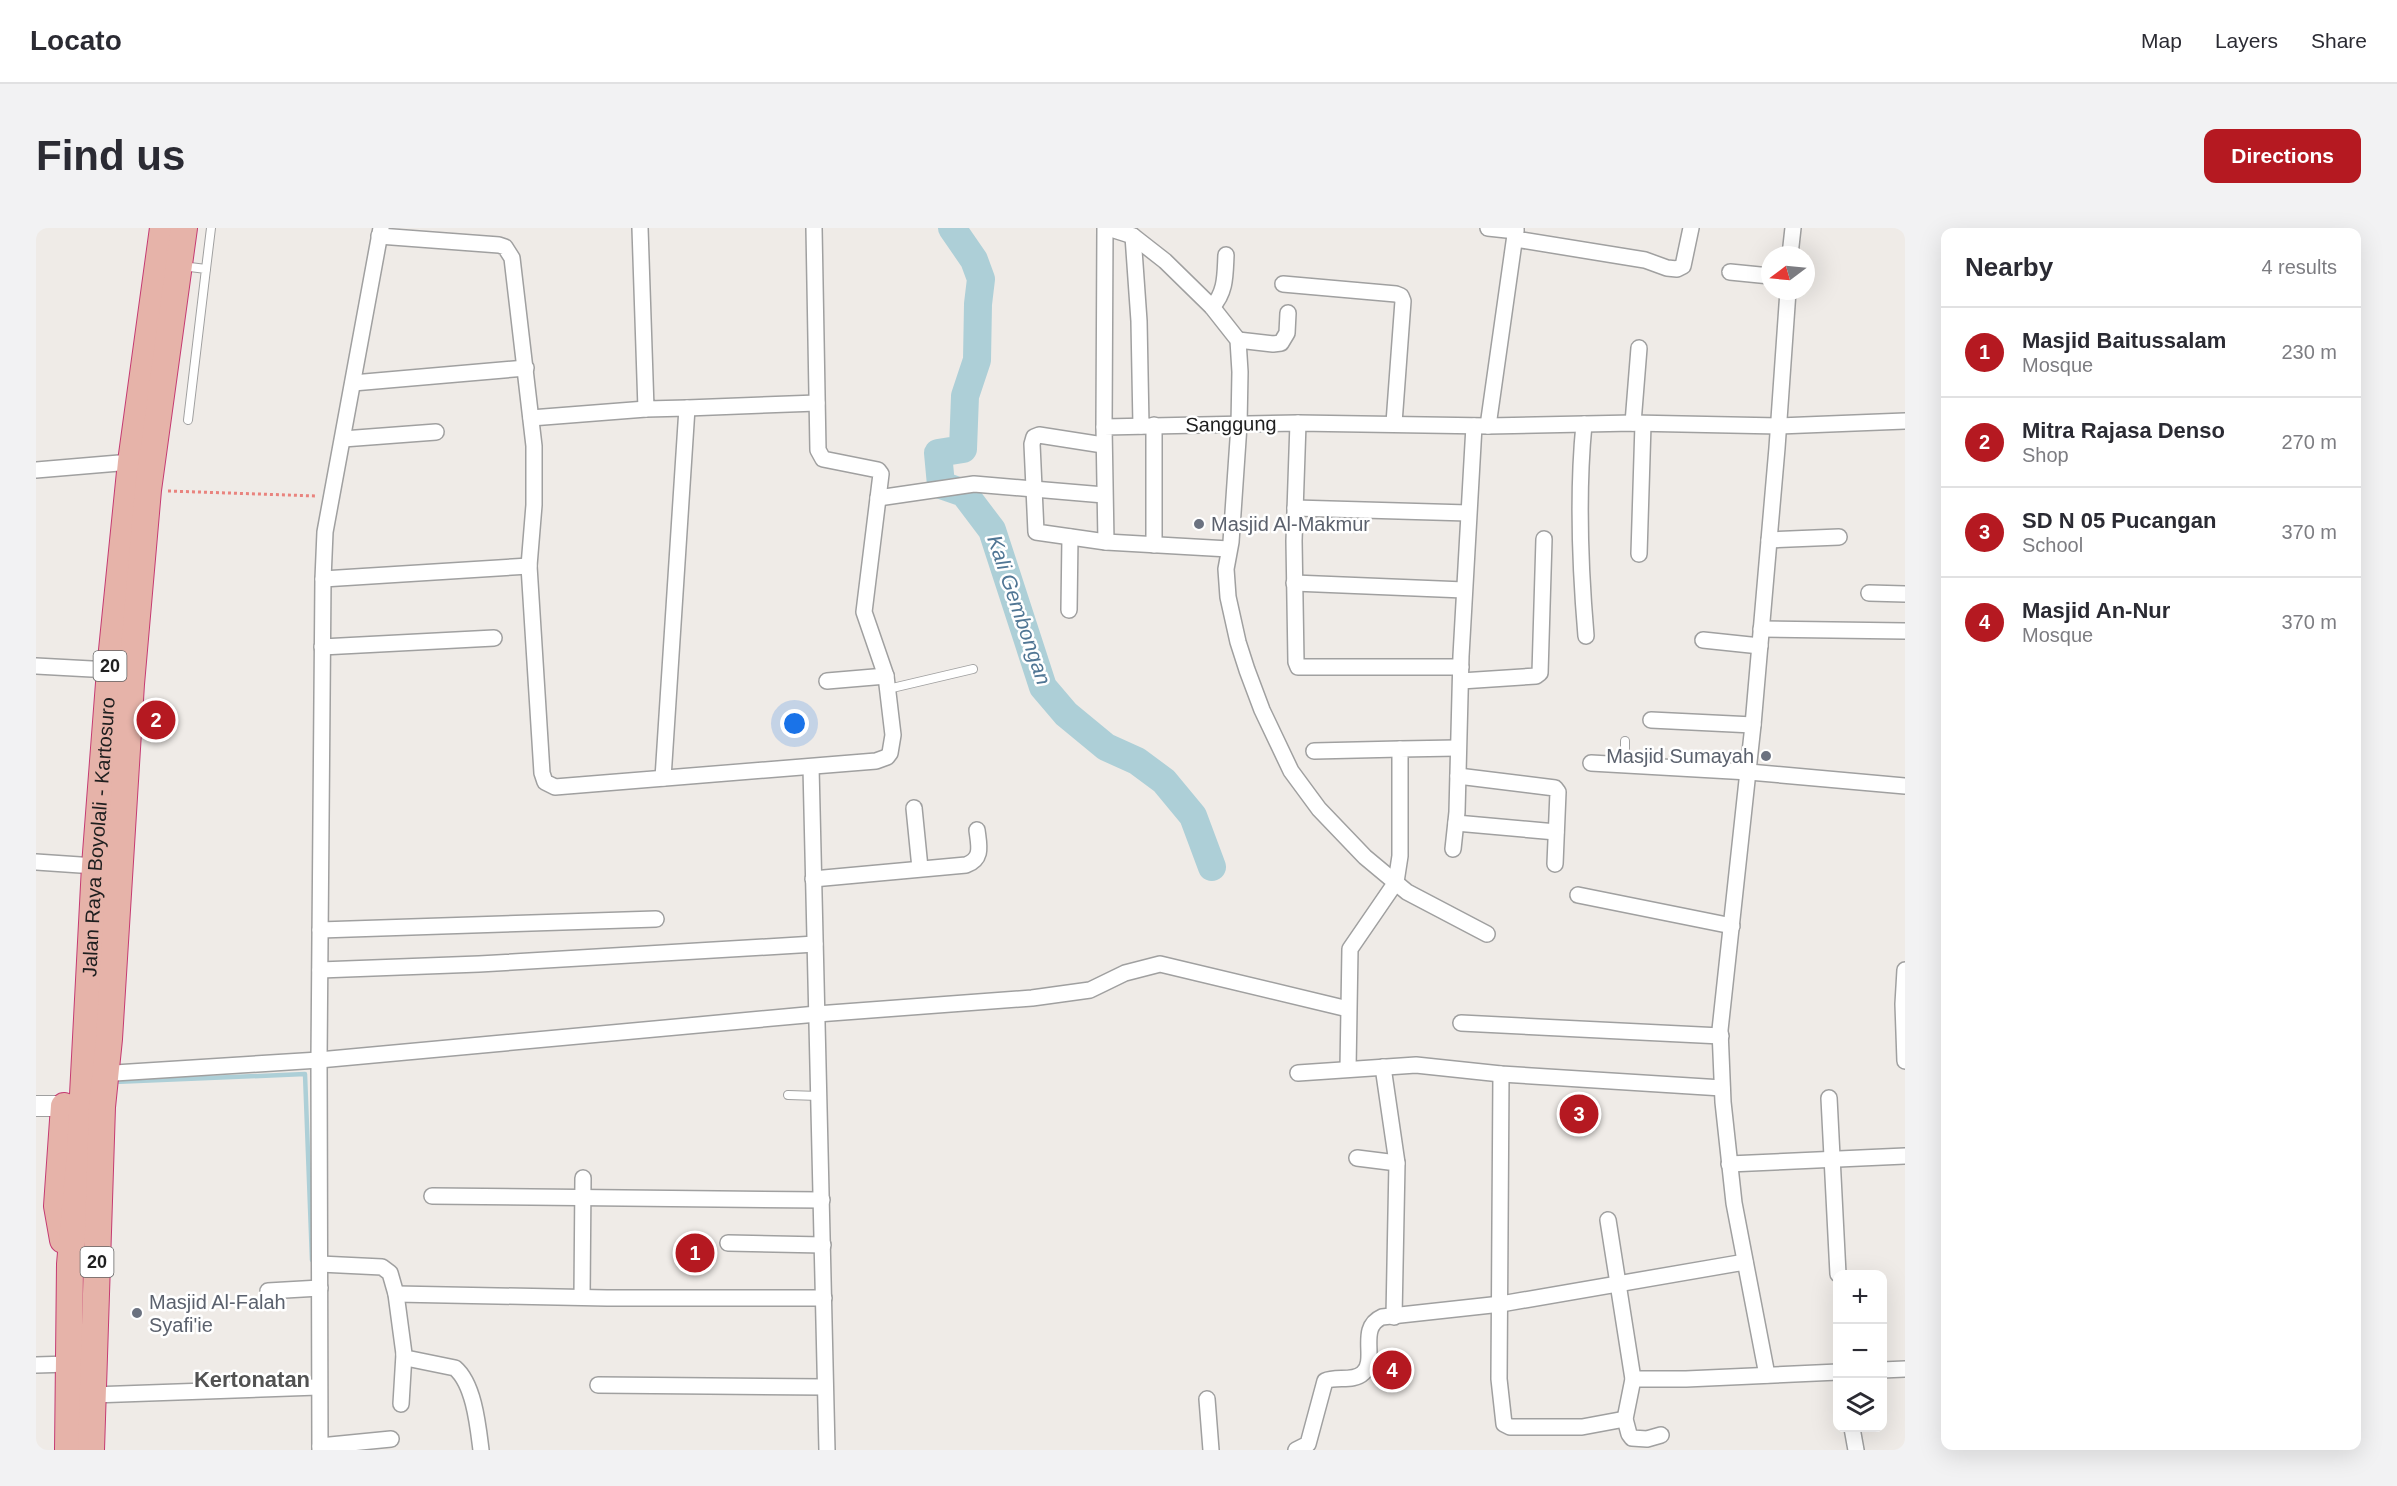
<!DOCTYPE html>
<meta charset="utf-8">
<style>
body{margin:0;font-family:Arial,sans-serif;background:#f2f2f3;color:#2b2b33}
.controls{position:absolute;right:18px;bottom:18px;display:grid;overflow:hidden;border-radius:12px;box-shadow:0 6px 24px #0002}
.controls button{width:54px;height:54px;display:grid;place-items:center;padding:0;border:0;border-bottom:2px solid #e1e1e2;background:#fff;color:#2b2b33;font:30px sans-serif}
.compass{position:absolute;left:1725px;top:18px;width:54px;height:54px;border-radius:50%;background:#fff;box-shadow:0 6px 24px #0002;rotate:254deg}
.you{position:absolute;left:759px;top:496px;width:21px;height:21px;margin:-15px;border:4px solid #fff;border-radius:50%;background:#1a73e8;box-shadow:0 0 0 9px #1a73e833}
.badge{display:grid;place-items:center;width:39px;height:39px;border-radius:50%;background:#b51921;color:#fff;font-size:20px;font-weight:700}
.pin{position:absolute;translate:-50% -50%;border:3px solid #fff;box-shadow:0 2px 6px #0006}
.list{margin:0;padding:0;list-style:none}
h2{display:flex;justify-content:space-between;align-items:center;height:78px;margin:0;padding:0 24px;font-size:26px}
h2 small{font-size:20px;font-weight:400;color:#7c7c81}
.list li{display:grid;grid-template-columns:39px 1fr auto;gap:18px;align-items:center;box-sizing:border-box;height:90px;padding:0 24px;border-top:2px solid #e1e1e2}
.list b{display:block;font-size:22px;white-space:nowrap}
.list p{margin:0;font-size:20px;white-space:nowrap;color:#7c7c81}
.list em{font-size:20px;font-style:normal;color:#7c7c81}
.icon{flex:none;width:33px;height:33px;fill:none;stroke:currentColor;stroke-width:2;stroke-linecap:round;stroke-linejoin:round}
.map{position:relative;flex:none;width:1869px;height:1222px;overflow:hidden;border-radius:12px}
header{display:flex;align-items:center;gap:36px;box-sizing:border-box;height:84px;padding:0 30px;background:#fff;border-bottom:2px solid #e1e1e2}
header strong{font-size:28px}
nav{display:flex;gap:33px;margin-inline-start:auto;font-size:21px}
.intro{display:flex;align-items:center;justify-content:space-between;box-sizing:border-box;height:144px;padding:0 36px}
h1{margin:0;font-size:42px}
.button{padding:15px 27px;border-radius:12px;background:#b51921;color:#fff;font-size:21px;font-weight:700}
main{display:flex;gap:36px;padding:0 36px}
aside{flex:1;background:#fff;border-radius:12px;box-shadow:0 6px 24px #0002}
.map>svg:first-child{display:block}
</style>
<header>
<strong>Locato</strong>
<nav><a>Map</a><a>Layers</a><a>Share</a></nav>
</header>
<div class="intro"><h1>Find us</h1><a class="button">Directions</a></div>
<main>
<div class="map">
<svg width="1869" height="1222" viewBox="0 0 1869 1222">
<rect width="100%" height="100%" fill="#efebe7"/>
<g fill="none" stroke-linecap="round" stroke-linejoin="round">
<polyline stroke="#adcfd7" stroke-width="4.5" points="78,854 269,846 276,1032"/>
<polyline stroke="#adcfd7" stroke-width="28" points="916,0 938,32 945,51 942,76 941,132 929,168 927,221 902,225 905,257 928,265 956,302 1007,459 1030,486 1070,519 1101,533 1128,553 1157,588 1176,639"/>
<g stroke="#a0a0a0" stroke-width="10">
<g id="service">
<polyline points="146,38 170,41 152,192"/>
<polyline points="170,41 175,0"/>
<polyline points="852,461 937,441"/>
<polyline points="1589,513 1589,536"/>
<polyline points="752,867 783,868"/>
</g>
</g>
<g stroke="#a0a0a0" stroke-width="18">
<g id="minor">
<polyline points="604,0 610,181 651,180 627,550"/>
<polyline points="1072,0 1097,8 1129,33 1176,79 1202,112 1204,144 1203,197 1195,314 1190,341 1192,369 1202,414 1211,442 1226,482 1255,543 1283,581 1329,629 1371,664 1451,706"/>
<polyline points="1452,0 1480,3"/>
<polyline points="343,8 463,17 469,19 476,30 498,218 498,277 493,338 506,545 509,554 519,559 840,533 851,529 854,525 857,507 850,448 828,384 845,246 842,242 787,231 782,222 778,0"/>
<polyline points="1097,8 1103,93 1105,198"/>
<polyline points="1479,11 1609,32 1631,40 1641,41 1647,38 1655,0"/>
<polyline points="1754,27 1757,0"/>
<polyline points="1694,44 1734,48"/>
<polyline points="1247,56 1360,66 1365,68 1367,73 1358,195"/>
<path d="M1176,79C1190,64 1189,47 1190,27"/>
<polyline points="1202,112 1237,116 1245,115 1251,105 1252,85"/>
<polyline points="317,155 490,140"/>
<polyline points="651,180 781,175"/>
<polyline points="495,190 610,181"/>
<polyline points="1262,195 1258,313 1260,434 1262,439 1425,439"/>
<polyline points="1597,195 1603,120"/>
<path d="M1548,196C1541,267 1544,338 1550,408"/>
<polyline points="1118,197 1118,317"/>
<polyline points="1452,198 1480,0"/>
<polyline points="1068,199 1069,0"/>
<polyline points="307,211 400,204"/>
<polyline points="1067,217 1003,207 998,209 996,216 1000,304 1070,314 1193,321"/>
<polyline points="0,242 95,234"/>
<polyline points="842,270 938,256 1068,267"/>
<polyline points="1259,280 1432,285"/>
<polyline points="1733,312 1803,309"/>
<polyline points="1070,314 1068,199 1262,195 1452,198 1597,195 1743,198 1869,193"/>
<polyline points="1603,326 1607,196"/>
<polyline points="287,351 493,338"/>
<polyline points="1258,355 1428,362"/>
<polyline points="1833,365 1869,366"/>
<polyline points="1033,382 1034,309"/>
<polyline points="1725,401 1869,403"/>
<polyline points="1667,412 1724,418"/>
<polyline points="286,419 458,410"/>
<polyline points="0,438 74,442"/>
<polyline points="791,453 850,448"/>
<polyline points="1425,453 1500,448 1504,445 1508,311"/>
<polyline points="1615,492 1717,497"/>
<polyline points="1278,523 1364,521"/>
<polyline points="1555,535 1713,544 1869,558"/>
<polyline points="775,539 791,1222"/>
<polyline points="1422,548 1519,560 1522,564 1519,636"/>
<polyline points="878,580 884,640"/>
<polyline points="1420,595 1520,604"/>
<polyline points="1417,621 1421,584 1425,428 1438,198"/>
<polyline points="0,634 59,638"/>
<path d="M777,651L930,637C947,631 943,618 941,602"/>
<polyline points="1542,667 1696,698"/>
<polyline points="284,702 620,691"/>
<polyline points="284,742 443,736 779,716"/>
<polyline points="1869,742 1867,776 1869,833"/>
<polyline points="1425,795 1685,808"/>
<polyline points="1347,839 1361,935"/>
<polyline points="1312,841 1314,721 1360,654 1364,628 1364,521 1421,520"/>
<polyline points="1262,845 1380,837 1465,846 1686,860"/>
<polyline points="63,846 283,832 781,786 996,770 1054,762 1089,745 1124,736 1312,781"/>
<polyline points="1465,846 1463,1151 1468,1196 1474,1199 1546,1199 1589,1191"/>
<polyline points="1793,870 1802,1046"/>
<polyline points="1321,930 1361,935 1358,1089"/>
<polyline points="1693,936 1869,928"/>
<polyline points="396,968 786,972"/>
<polyline points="1572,992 1597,1151 1589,1191 1593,1206 1596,1210 1611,1211 1625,1207"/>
<polyline points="692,1015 787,1017"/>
<path d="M284,1036L346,1039L354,1045L360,1066L368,1126L370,1130L419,1140C438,1156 442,1198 445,1222"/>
<polyline points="232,1063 284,1060"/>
<polyline points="360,1066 571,1070 788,1070"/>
<polyline points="546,1069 547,950"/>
<polyline points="0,1137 33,1136"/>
<polyline points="1846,1142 1869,1141"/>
<polyline points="1731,1147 1698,975 1687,874 1684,802 1717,497 1741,220 1752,63"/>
<polyline points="1597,1151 1650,1151 1802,1144"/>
<polyline points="562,1157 788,1159"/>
<polyline points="56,1167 282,1159"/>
<polyline points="1171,1171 1175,1222"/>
<polyline points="365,1176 368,1126"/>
<polyline points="1816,1200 1820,1222"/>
<polyline points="284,1218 355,1211"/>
<polyline points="284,1222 283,832 287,351 289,304 345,0"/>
<path d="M1260,1222L1272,1216L1289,1153C1300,1148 1318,1154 1327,1145C1342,1132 1321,1100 1346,1089L1465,1076L1709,1034"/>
</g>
</g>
<g stroke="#a0a0a0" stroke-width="22">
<polyline id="tertiary" points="0,878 42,878"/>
</g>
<g stroke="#c53b72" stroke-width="28">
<g id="trunk">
<polyline points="27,1012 21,978 28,878"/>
<path id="s1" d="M32,1222L34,1036L44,924L59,638L74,442L95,234L127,0"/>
<polyline points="55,1222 66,879 73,811 95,456 112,262 148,0"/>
</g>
</g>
<polyline stroke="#e9837e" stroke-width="3" stroke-dasharray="3 3" stroke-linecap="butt" points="132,263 281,268"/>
<use href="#service" stroke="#fff" stroke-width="8"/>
<use href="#minor" stroke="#fff" stroke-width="15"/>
<use href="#tertiary" stroke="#fff" stroke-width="20"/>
<use href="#trunk" stroke="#e6b3a9" stroke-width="26"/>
</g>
<g fill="#6b7280" stroke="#fff" stroke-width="2">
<circle cx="1163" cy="296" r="6"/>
<circle cx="1730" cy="528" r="6"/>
<circle cx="101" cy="1085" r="6"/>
</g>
<g text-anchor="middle" stroke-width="5" stroke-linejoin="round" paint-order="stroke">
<g fill="#fff" stroke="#626262" stroke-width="1.5">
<rect x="57.5" y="423" width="33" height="30" rx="4.5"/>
<rect x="44.5" y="1019" width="33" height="30" rx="4.5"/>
</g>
<g font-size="18" font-weight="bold" fill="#1f1f1f">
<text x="74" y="444">20</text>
<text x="61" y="1040">20</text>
</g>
<g font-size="20" fill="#1f1f1f" stroke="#fff">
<text transform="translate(1195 196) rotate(-1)" y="7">Sanggung</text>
<text dy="7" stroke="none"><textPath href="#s1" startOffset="614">Jalan Raya Boyolali - Kartosuro</textPath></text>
</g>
<g font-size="20" fill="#5b616d" stroke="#fff" text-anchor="start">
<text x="1175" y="303">Masjid Al-Makmur</text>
<text x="1718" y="535" text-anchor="end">Masjid Sumayah</text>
<text x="113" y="1081">Masjid Al-Falah<tspan x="113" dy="23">Syafi'ie</tspan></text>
</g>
<g font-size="21" font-style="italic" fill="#507694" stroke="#fff">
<text transform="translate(983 382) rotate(71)" y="7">Kali Gembongan</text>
</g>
<g font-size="22" font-weight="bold" fill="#525252" stroke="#fff">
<text x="216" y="1159">Kertonatan</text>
</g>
</g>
</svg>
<div class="controls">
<button>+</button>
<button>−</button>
<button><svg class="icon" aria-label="layers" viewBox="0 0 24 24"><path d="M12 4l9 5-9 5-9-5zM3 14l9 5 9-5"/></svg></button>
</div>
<svg class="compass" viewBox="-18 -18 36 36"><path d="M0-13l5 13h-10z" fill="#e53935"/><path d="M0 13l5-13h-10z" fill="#7c7c81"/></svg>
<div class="you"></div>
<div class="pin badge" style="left:659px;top:1025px">1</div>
<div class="pin badge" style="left:120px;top:492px">2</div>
<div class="pin badge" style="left:1543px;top:886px">3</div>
<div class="pin badge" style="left:1356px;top:1142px">4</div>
</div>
<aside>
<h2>Nearby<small>4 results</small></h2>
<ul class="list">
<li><span class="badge">1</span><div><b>Masjid Baitussalam</b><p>Mosque</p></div><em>230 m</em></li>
<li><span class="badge">2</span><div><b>Mitra Rajasa Denso</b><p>Shop</p></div><em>270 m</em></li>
<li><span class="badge">3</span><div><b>SD N 05 Pucangan</b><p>School</p></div><em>370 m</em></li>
<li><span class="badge">4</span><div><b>Masjid An-Nur</b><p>Mosque</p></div><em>370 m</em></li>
</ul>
</aside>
</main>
